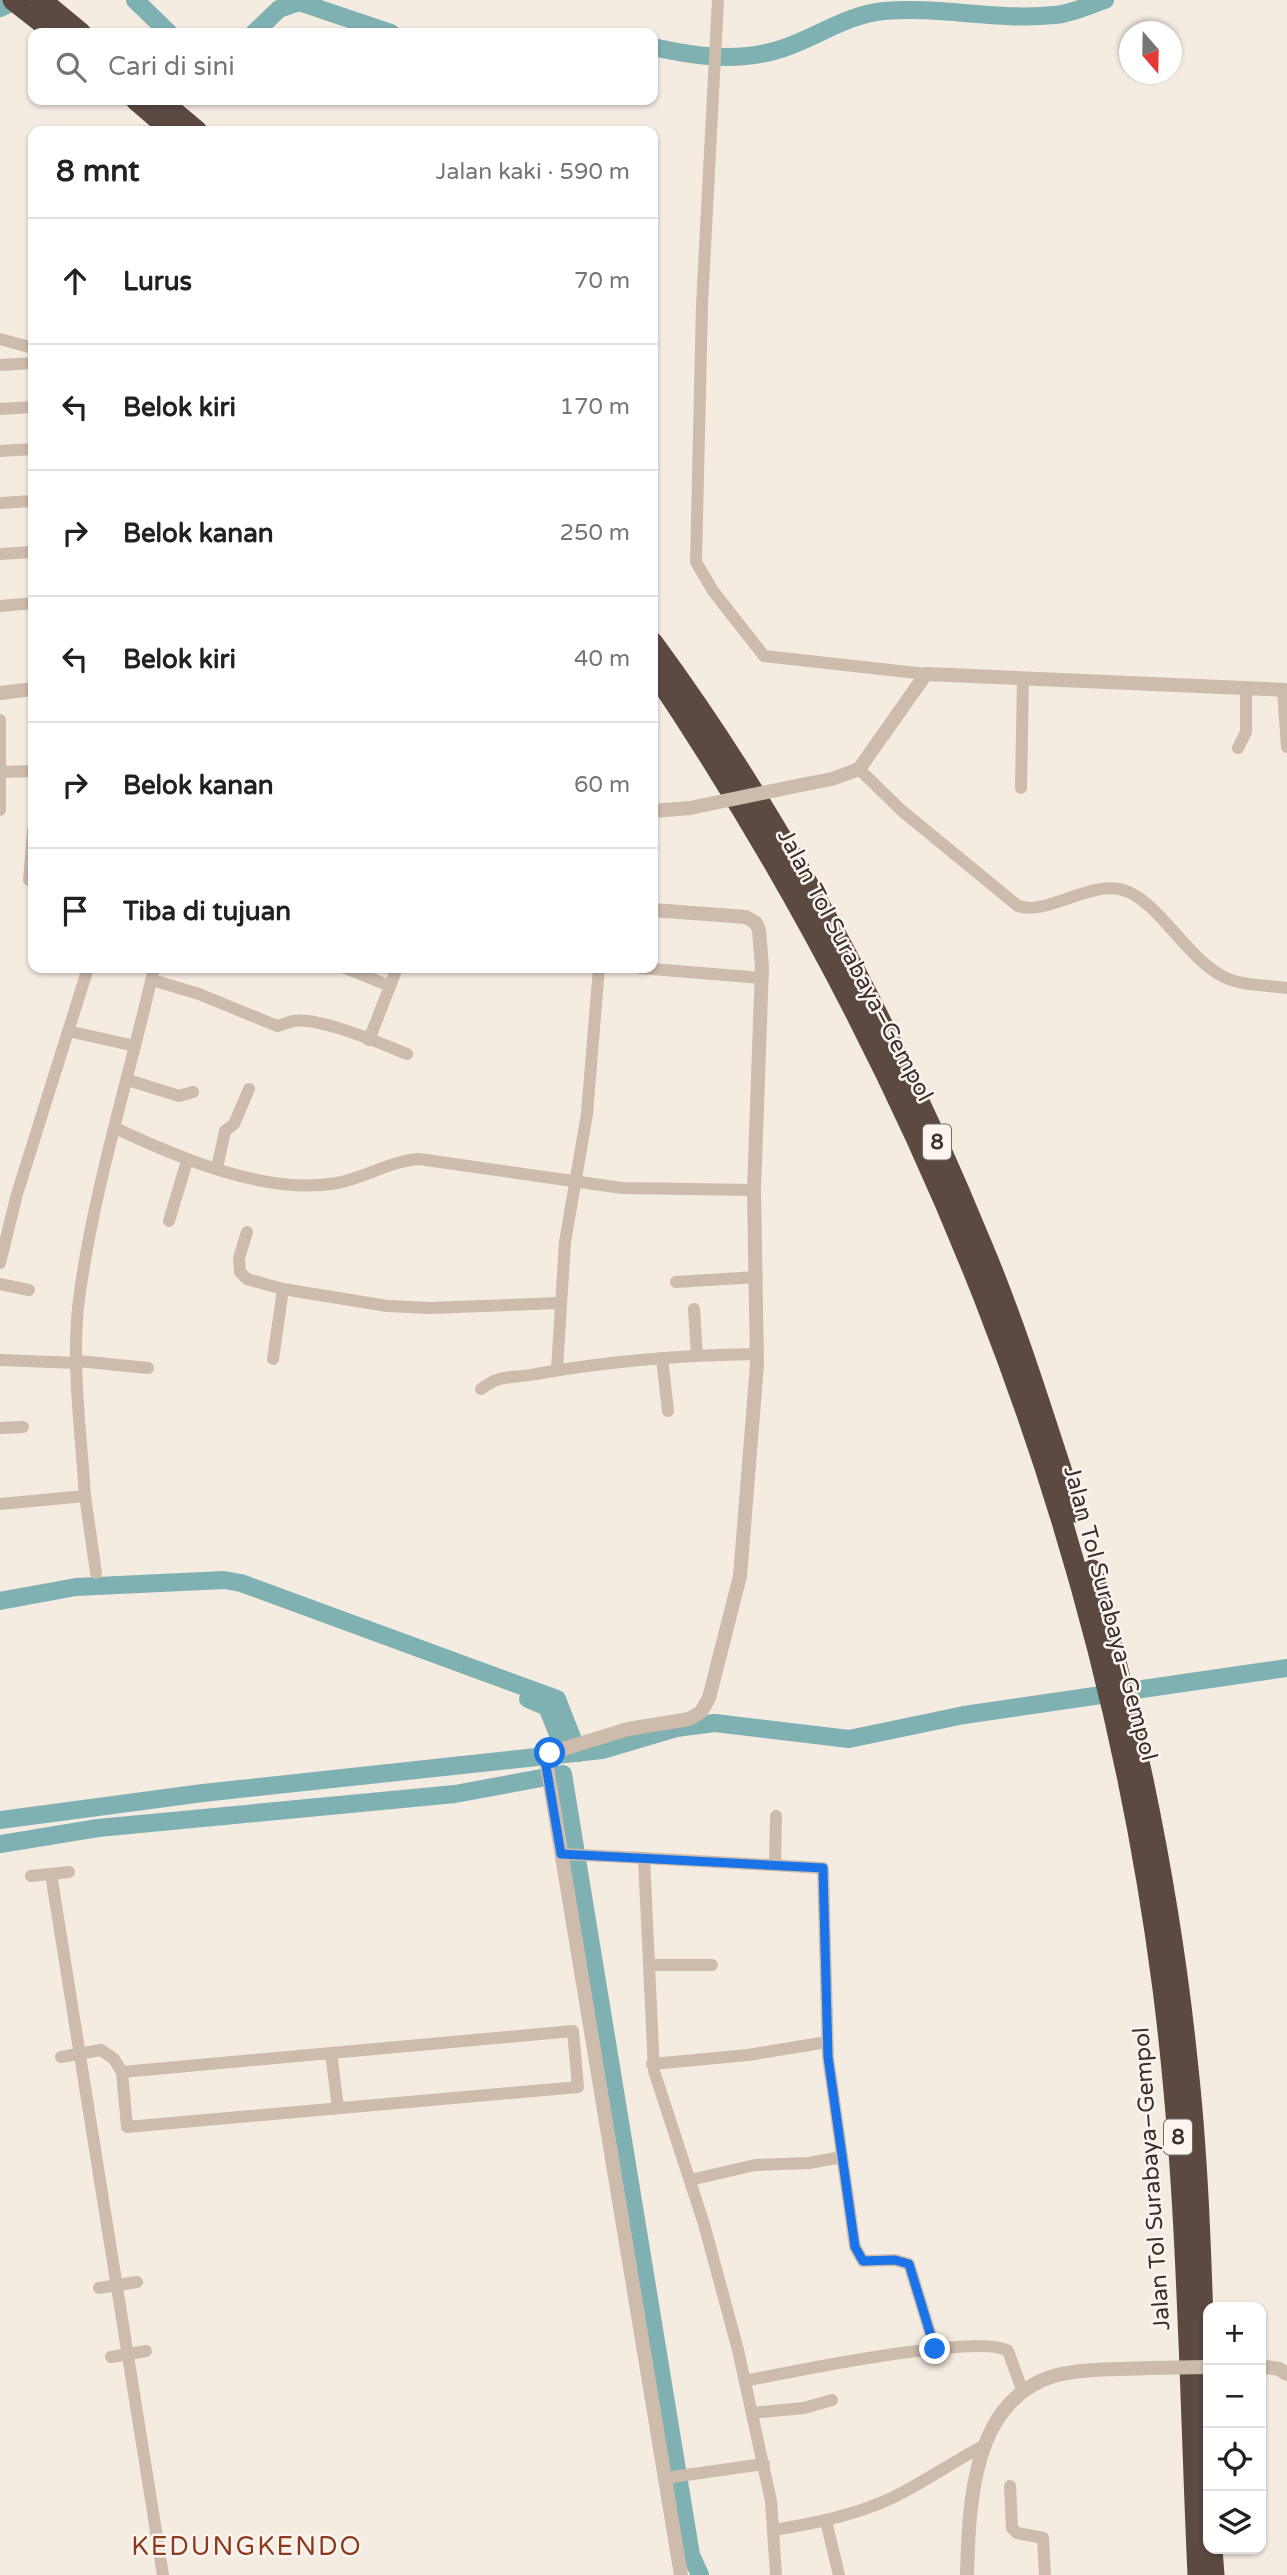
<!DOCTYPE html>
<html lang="id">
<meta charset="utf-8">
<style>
body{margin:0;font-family:"Varela Round",sans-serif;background:#f6f6f6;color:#202124}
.controls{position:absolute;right:21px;bottom:21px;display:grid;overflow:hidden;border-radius:14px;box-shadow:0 2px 5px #0004}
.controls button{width:63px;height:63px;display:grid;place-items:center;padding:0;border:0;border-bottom:2px solid #e0e0e0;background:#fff;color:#202124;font:35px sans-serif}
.compass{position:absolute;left:1119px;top:21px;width:63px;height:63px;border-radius:50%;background:#fff;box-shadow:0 2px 5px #0004;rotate:160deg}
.stop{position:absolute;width:21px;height:21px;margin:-16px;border:5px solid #1a73e8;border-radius:50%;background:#fff}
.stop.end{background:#1a73e8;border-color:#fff;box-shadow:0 2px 7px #0008}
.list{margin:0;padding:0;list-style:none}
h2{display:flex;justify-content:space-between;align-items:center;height:91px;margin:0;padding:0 28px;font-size:30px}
h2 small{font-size:23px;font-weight:400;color:#757577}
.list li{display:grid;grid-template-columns:46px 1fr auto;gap:21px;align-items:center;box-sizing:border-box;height:126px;padding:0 28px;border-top:2px solid #e0e0e0}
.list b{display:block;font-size:26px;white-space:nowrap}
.list em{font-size:23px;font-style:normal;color:#757577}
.icon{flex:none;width:38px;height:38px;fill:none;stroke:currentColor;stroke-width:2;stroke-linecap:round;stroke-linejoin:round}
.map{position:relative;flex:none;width:1287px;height:2575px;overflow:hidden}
.search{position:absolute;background:#fff;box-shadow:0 2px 5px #0004;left:28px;top:28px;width:630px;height:77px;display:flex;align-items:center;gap:18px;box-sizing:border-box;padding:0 24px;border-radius:14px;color:#757577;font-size:26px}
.panel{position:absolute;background:#fff;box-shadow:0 2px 5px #0004;left:28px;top:126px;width:630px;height:847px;border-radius:14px}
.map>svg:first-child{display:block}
</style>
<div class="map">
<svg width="1287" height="2575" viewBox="0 0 1287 2575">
<rect width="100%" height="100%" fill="#f4ebe1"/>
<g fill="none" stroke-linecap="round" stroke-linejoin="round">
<g stroke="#7fb0b2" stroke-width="18">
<polyline points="135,0 169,33"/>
<polyline points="0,8 17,0"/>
<polyline points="254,33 279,9 299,2 391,33"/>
<path d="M653,47C693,56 734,62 774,51C812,41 843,15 884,11C940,6 997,21 1054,15C1071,14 1089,5 1105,0"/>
<polyline points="0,1601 76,1587 224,1580 241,1583 557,1699 578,1753"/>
<polyline points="528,1699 547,1707 559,1737 560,1751"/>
<polyline points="0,1820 203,1793 602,1750 676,1728 715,1723 849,1739 964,1715 1287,1668"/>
<polyline points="0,1844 98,1828 455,1794 563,1774 691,2555 700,2575"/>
</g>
<g stroke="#cdbbac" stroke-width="12">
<polyline points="718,0 702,305 696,562 713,591 764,656 926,674"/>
<polyline points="0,339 33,348"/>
<polyline points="0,365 33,363"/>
<polyline points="0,409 33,407"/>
<polyline points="0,451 33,449"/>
<polyline points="0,503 33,501"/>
<polyline points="0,554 33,552"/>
<polyline points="0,606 33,603"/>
<polyline points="1283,690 1287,747"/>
<polyline points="0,720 0,810"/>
<polyline points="1238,748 1246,732 1246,688"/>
<path d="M859,769L901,810L1018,906C1047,916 1090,880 1123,890C1158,900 1186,958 1224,977C1242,986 1267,985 1287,988"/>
<polyline points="2,772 33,771"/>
<polyline points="1021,788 1023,678"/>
<polyline points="29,880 33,831"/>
<polyline points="345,968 390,986"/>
<polyline points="640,968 762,978"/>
<path d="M152,980L199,994L277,1026C283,1025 288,1022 293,1021C320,1017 380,1043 407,1054"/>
<polyline points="68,1031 135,1046"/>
<polyline points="369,1040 397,968"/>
<polyline points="128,1080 179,1096 193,1092"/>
<path d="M115,1128C177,1157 267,1196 337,1183C365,1178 390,1161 419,1159L622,1188L754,1190"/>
<polyline points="217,1168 225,1131 234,1124 249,1089"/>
<polyline points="169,1221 187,1161"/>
<polyline points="247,1232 239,1258 240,1272 247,1279 283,1289 387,1306 430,1308 559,1303"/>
<polyline points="0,1263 17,1194 88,968"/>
<polyline points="676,1282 757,1277"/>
<polyline points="0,1284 29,1290"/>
<polyline points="694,1309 697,1356"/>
<polyline points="662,1358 668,1411"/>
<polyline points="273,1359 283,1289"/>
<polyline points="0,1360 78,1363"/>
<polyline points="78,1361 148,1368"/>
<polyline points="557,1369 565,1242 587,1114 599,968"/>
<path d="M481,1389C502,1373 512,1379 536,1374C609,1361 683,1355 757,1354"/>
<polyline points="0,1428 23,1427"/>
<polyline points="85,1496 96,1573"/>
<path d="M0,1504L85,1496C81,1432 71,1363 79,1299C94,1187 129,1078 154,968"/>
<polyline points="561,1854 644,1858 654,2071 704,2224 738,2350 771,2501 776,2575"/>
<polyline points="644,1858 823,1868 828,2057 855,2247 863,2261 895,2260 909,2264 935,2349"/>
<polyline points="775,1864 776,1816"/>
<polyline points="51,1874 163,2575"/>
<polyline points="31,1876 69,1872"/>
<polyline points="650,1965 712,1965"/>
<polygon points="573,2031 578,2087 127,2127 122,2072"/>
<polyline points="331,2053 338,2108"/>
<polyline points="61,2057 101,2050 114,2059 122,2072"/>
<polyline points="652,2064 748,2055 827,2042"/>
<polyline points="690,2180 755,2165 809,2163 842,2157"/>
<polyline points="99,2288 137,2282"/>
<polyline points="111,2357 146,2351"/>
<path d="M745,2381C784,2373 982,2332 1008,2351L1023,2392"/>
<polyline points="752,2413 804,2408 832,2400"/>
<polyline points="665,2478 764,2464"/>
<polyline points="1010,2486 1012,2528 1017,2533 1043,2538 1045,2575"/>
<polyline points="826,2521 839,2575"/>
<path d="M774,2530C816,2523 856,2515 894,2497C924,2482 953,2462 983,2446"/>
</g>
<g stroke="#cdbbac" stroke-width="14">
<polyline points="0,693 33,689"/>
<polyline points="801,785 832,779 859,769 926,674 1287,690"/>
<polyline points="653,811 690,808"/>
<polyline points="653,910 746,917 756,923 759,930 762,967 754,1190 757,1365 740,1576 709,1698 701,1712 689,1719 628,1729 550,1753 546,1760 681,2575"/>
<polyline points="1261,2366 1279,2369 1287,2374"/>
<path d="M967,2575C969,2503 972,2398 1057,2375C1086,2368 1118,2370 1148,2368"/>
</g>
<g stroke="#5c4a42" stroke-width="21">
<polyline points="13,0 55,33"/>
<polyline points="41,0 81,33"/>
<polyline points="136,100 172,131"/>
<polyline points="160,100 197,131"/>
<path d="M653,643C789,828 896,1036 983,1248C1019,1334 1046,1424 1075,1512"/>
<path d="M653,670C919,1065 1102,1515 1163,1989C1188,2183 1189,2380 1198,2575"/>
<path d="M1092,1570C1136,1730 1170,1893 1187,2059C1202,2192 1202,2327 1208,2461"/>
<polyline points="1212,2549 1214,2575"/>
</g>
<g stroke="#cdbbac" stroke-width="14">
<polyline points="690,808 801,785"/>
<polyline points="1148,2368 1208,2367"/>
</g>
</g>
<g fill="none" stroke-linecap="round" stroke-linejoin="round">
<polyline stroke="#1a73e8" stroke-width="9" points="550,1753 545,1760 561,1854 823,1868 828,2057 855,2247 863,2261 895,2260 909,2264 935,2349"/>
</g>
<g text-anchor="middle" stroke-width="5" stroke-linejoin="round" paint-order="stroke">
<g fill="#fbf5ee" stroke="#756b66" stroke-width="2">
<rect x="923" y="1124.5" width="28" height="35" rx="5"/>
<rect x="1164" y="2119.5" width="28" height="35" rx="5"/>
</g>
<g font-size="21" font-weight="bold" fill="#3b302b">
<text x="937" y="1149">8</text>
<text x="1178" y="2144">8</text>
</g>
<g font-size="23" fill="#3b302b" stroke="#fbf5ee">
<text transform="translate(856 965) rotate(62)" y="8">Jalan Tol Surabaya–Gempol</text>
<text transform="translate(1111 1613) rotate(75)" y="8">Jalan Tol Surabaya–Gempol</text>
<text transform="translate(1151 2179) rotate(-94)" y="8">Jalan Tol Surabaya–Gempol</text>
</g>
<g font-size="26" letter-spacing="2" fill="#8c3b22" stroke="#fbf5ee">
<text x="247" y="2555">KEDUNGKENDO</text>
</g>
</g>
</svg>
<div class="controls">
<button>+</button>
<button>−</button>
<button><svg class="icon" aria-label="locate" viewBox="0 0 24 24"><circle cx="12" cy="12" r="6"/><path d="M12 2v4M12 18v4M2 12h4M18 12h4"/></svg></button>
<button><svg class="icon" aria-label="layers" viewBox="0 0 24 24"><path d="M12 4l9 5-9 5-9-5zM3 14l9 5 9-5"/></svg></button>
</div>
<svg class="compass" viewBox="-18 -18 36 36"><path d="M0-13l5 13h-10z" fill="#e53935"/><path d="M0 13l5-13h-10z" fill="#757577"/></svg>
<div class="stop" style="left:550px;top:1753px"></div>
<div class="stop end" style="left:935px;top:2349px"></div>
<div class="search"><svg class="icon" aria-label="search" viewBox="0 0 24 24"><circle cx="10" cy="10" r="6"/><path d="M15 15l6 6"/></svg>Cari di sini</div>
<section class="panel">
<h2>8 mnt<small>Jalan kaki · 590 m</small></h2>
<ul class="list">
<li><svg class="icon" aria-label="ahead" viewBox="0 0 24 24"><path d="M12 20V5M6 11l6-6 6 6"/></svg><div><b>Lurus</b></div><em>70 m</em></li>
<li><svg class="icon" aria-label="left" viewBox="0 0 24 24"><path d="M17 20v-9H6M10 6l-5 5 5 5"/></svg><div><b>Belok kiri</b></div><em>170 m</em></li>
<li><svg class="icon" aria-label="right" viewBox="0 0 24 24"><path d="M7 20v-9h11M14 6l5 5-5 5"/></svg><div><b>Belok kanan</b></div><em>250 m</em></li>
<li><svg class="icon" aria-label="left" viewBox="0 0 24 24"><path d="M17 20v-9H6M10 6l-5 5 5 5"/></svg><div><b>Belok kiri</b></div><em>40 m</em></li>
<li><svg class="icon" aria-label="right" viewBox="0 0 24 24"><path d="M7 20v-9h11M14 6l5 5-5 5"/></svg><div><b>Belok kanan</b></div><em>60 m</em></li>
<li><svg class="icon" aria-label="arrive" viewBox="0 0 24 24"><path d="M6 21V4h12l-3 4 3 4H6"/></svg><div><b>Tiba di tujuan</b></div></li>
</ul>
</section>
</div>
